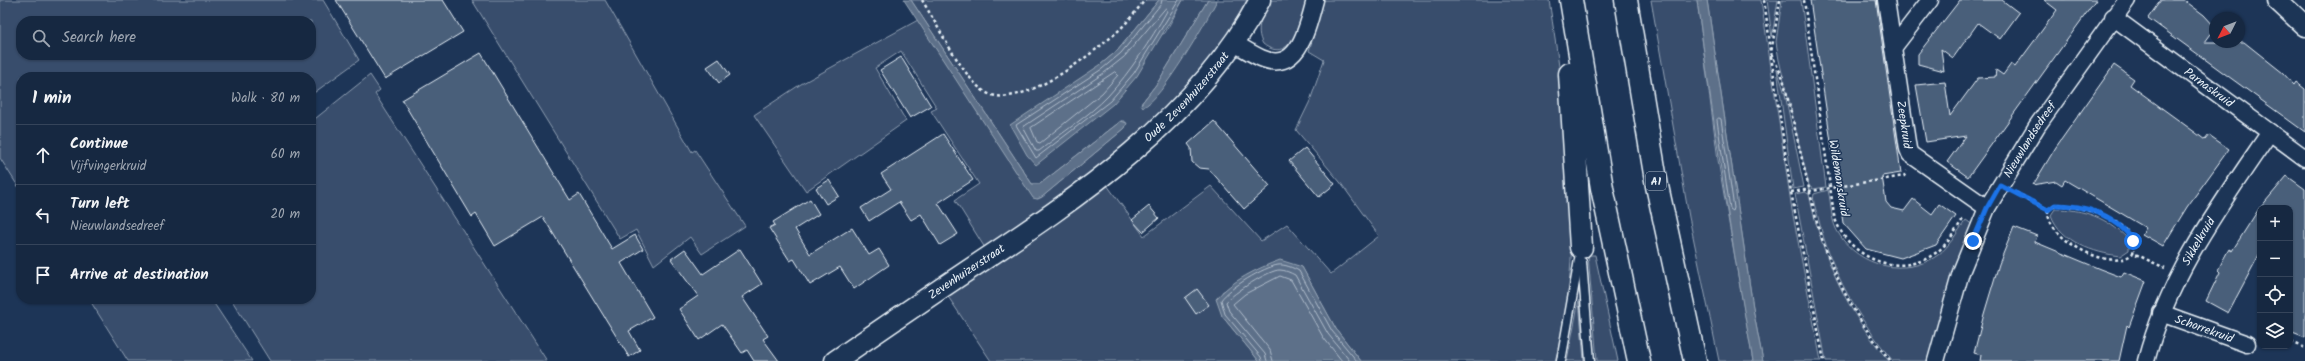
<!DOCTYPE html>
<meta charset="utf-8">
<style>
body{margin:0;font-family:Kalam,sans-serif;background:#1f3048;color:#f1f3f6}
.controls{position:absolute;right:12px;bottom:12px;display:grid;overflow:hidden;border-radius:8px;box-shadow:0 1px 3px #0004}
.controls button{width:36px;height:36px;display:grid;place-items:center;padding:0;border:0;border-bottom:1px solid #35445a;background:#162841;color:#f1f3f6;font:20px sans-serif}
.compass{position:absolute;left:2209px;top:12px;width:36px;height:36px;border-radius:50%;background:#162841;box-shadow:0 1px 3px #0004;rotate:228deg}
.stop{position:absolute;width:12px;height:12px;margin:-9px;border:3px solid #1a73e8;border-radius:50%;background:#fff}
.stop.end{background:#1a73e8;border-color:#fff;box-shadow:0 1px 4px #0008}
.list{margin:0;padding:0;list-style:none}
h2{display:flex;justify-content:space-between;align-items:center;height:52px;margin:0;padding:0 16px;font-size:17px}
h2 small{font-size:13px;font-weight:400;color:#9ea6b1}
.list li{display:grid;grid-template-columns:26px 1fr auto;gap:12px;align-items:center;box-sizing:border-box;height:60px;padding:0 16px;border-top:1px solid #35445a}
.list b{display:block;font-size:15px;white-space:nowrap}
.list p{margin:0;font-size:13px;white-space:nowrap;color:#9ea6b1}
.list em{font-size:13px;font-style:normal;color:#9ea6b1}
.icon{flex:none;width:22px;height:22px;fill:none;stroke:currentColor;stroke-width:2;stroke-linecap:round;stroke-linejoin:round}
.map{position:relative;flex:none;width:2305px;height:361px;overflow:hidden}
.search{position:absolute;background:#162841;box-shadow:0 1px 3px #0004;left:16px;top:16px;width:300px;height:44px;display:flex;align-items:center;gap:10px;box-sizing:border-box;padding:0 14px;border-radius:16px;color:#9ea6b1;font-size:15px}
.panel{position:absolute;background:#162841;box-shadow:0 1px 3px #0004;left:16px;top:72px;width:300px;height:232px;border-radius:16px}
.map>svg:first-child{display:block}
</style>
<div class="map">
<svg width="2305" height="361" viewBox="0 0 2305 361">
<rect width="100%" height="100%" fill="#1d3557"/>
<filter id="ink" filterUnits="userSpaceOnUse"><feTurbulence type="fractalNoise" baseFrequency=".025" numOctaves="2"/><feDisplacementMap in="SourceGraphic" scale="8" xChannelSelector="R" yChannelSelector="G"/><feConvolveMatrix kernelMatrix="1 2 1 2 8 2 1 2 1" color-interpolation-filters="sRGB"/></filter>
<g filter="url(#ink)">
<g fill="#374d6c" stroke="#909fb2" fill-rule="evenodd">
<path d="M0,0H323L359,60L311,95V77H21V191L0,158ZM21,21H311V55H21Z"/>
<polygon points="472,0 605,0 692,152 695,150 745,226 702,254 690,237 654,265 636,230 620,239"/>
<path d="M911,0H1159L1118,50L1100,65L1165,33L1183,0H1208L1158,82L1141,104L1196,35L1217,0H1247C1232,27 1217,53 1197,76C1137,145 1060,198 985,248L955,200L979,184L931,111L937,108L901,51L875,68L906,121L806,191L754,115L801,84L918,20L1033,197L1038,199L1042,197L1125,128V121H1121L1040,184H1032Z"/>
<path d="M1269,0H1308C1303,19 1291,66 1263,44C1254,29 1263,14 1269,0Z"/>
<path d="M1324,0H1549C1567,115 1587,248 1555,361H1361L1336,329L1302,267L1248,275L1222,292V316L1259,361H991L947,295L1107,185L1144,236L1211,186L1261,241L1287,224L1331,274L1379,236L1340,182L1296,130L1310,101L1324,60L1309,51Z"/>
<polygon points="1651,0 1697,0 1718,160 1753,361 1719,361 1689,217"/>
<polygon points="1707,0 1761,0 1792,210 1821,361 1763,361 1754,314"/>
<polygon points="1767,0 1778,0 1772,37"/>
<polygon points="1782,0 1801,0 1826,187 1813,189 1809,186 1779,60 1776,42"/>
<polygon points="1777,69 1785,94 1804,187 1793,189"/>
<polygon points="370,75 380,90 375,94 547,361 270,361 231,299 311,299 311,122"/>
<path d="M1828,190C1832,205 1830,221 1839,234C1859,267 1906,278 1938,255C1950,246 1957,232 1966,220L1973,225L1945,297L1928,361H1893C1858,318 1831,272 1818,217C1816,210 1812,200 1814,194Z"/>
<path d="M1805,192L1809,194C1822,256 1847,313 1889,361H1826L1795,194Z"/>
<path d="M2055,209C2084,209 2107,218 2127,238L2129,242V250L2120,256C2094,253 2061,242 2051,215Z"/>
<polygon points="1588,255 1595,255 1618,361 1597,361"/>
<polygon points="89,299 211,299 252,361 128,361"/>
<polygon points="1579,300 1584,361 1567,361"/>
</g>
<g fill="#5d7089" stroke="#95a4b5">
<polygon points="904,0 911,0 1032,184 1040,184 1121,121 1127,123 1125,128 1042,197 1037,199 1033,198"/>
<polygon points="1159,0 1183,0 1137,76 1113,104 1036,165 1027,155 1010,125 1100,65 1118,50"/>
<path d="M1208,0H1217C1208,19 1160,102 1143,107L1141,104L1158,82Z"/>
<path d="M1697,0H1707L1754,314L1763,361H1753C1731,241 1713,121 1697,0Z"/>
<path d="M1280,260L1302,267L1336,329L1361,361H1259L1222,316L1216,299C1231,281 1258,268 1280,260Z"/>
</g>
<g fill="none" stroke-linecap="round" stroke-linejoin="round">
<g stroke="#b0bdcc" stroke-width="1">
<polyline points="1162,0 1161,4 1121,53 1102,69 1016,125 1036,158 1110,101 1134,73 1179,0"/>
<path d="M1166,8L1167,11C1150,41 1131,71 1108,96C1089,116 1060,134 1039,151H1036L1023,127L1104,73L1124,57Z"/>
<polygon points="1115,72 1118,75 1102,93 1040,143 1037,142 1031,128"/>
<polygon points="1719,118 1721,119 1734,208 1733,211 1730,209 1717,120"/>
<path d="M1262,361L1261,357L1225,314L1221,300C1229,288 1264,267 1278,265C1284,264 1294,268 1299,271L1332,331L1357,361"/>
<path d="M1267,361L1265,354L1229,311L1226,302C1232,294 1270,269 1280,270C1285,270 1291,273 1295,275L1328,334L1350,361"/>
<polyline points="1273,361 1270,350 1233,304 1245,294 1280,276 1291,280 1323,337 1342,361"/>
</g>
</g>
<g fill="#495e7a" stroke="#e8f1f8">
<polygon points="336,0 443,0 463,32 385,79"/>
<polygon points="1810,0 1876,0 1901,173 1882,176 1886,202 1891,208 1904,211 1913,199 1932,214 1939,204 1956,216 1936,245 1901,258 1866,249 1843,223"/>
<polygon points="1960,0 2002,0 2019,13 2000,39 1978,23 1953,58 1941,49 1944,71 1918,64 1918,54"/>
<polygon points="2044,0 2096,0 1968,177 1947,162 1966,136 1926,142 1916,85 1945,82 1950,116 1978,78 1995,77 1996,70 2003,75 2011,64 2015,67 2057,10"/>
<polygon points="2161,0 2184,0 2204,15 2215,27 2204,42 2244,42 2283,73 2294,85 2296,82 2305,89 2305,132 2148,18"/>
<polygon points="481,53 570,200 579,194 612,249 635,235 643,249 621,263 653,317 629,331 640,350 629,357 543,217 495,246 476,214 472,217 402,100"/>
<polygon points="901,57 931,106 910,118 880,70"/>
<polygon points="719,59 730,75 719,83 707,67"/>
<polygon points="2114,65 2134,79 2130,85 2196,133 2205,140 2209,135 2229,149 2187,207 2163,246 2142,234 2146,228 2065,180 2062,185 2056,181 2033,185 2056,147"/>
<polygon points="1214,121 1270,186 1244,209 1209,169 1199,168 1192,162 1191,148 1188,144"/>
<polygon points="943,134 973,180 938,203 958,234 940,245 921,214 911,220 899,202 869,221 861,208 891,189 881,174"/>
<polygon points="1305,148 1335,184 1319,197 1289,161"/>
<polygon points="2287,176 2305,189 2305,338 2290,332 2290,208 2260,208"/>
<polygon points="829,180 839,196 826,204 816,188"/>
<polygon points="810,199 819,214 795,229 810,254 852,228 869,255 879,249 889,265 854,289 840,267 810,285 794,259 790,261 769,228 775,225 773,222"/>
<polygon points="1149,206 1159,218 1143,232 1132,220"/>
<polygon points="2260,207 2260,253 2228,313 2206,301 2220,272 2218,270 2224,258 2229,249 2232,251"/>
<polygon points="2014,227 2037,236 2035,242 2100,269 2121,277 2124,272 2146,281 2129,327 2127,325 2119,361 1980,361 1981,355 1974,353 1984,314 1999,264"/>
<polygon points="685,249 703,274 740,249 762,284 742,297 768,336 763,339 779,361 754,361 747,350 742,353 722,324 699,340 679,309 698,296 671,259"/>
<polygon points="1197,289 1209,305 1196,314 1185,298"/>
</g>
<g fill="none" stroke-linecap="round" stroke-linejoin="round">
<g stroke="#e8f1f8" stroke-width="11">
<g id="service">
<polyline points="1582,262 1590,361"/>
<polyline points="1561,361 1581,248"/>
</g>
</g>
<g stroke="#e8f1f8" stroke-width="19">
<g id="minor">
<path id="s1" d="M1886,0L1908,149L1910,154L1987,208"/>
<path id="s2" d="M2113,17L2305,158"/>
<path d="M1234,43C1243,48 1252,54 1261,58C1299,75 1308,25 1315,0"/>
<polyline points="1893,48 1930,0"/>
<path id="s3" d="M2161,313L2247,344"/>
<path id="s4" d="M1936,361L1961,272L1987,208L2037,126L2127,0"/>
<path id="s5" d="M2146,361C2168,276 2221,204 2270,132"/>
</g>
</g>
<g stroke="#e8f1f8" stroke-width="23">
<g id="tertiary">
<polyline points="2277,0 2305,26"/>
<path id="s6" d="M835,361C880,330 925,299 970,269C1078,198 1198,117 1260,0"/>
</g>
</g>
<g stroke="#e8f1f8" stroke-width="25">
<g id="motorway">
<polyline points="1571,0 1602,188 1639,361"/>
<polyline points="1626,0 1657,186 1695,361"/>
<polyline points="1570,74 1581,247"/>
</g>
</g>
<g stroke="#e8f1f8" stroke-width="2.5" stroke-dasharray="3 3" stroke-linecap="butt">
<path d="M922,0C937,24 963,78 985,92C1018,113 1092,54 1117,32C1127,23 1136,11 1145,0"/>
<polyline points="1764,0 1771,51"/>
<path d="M1780,0L1771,53L1783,78L1818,227C1834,277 1856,321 1891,361"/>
<path d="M1804,0L1834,215C1845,256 1897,280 1934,254C1947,246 1955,231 1963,219"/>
<polyline points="1771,56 1791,192 1824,361"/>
<polyline points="1791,192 1805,190 1812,191 1904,176 1907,171"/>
<path d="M2016,193L2048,210L2055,205C2078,205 2140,219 2133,253L2165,268"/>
<path d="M2048,210C2045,238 2113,275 2133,253"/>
<polyline points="2290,342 2305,348"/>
</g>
<use href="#service" stroke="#1d3557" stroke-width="8"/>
<use href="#minor" stroke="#1d3557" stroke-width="16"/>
<use href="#tertiary" stroke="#1d3557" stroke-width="20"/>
<use href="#motorway" stroke="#1d3557" stroke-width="22"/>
</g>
</g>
<g fill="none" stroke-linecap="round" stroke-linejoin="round" filter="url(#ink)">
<path stroke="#1a73e8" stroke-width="5" d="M1973,241L1987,208L2000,185L2048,210L2055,205C2084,205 2116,214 2133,241"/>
</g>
<g text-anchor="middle" stroke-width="3" stroke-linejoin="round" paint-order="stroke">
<rect fill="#1d3557" stroke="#abb9c8" stroke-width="1" x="1646" y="172" width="20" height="18" rx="3"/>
<g font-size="11" font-weight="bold" fill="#e8f1f8">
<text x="1656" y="185">A1</text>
</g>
<g font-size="12" fill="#e8f1f8" stroke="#1d3557">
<text dy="4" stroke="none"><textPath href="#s2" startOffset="119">Parnaskruid</textPath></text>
<text dy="4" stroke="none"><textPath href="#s6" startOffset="441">Oude Zevenhuizerstraat</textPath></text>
<text dy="4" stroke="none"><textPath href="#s1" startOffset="126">Zeepkruid</textPath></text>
<text dy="4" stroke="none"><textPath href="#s4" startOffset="242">Nieuwlandsedreef</textPath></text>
<text transform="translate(1839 178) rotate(81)" y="4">Wildemanskruid</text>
<text dy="4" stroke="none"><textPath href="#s5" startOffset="131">Sikkelkruid</textPath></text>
<text dy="4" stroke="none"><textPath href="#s6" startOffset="159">Zevenhuizerstraat</textPath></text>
<text dy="4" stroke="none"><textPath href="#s3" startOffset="46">Schorrekruid</textPath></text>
</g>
</g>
</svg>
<div class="controls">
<button>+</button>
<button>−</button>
<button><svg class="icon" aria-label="locate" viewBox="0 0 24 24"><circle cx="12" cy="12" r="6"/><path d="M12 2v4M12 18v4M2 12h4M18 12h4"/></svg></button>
<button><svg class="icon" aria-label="layers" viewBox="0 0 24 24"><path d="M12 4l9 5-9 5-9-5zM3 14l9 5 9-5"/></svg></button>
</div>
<svg class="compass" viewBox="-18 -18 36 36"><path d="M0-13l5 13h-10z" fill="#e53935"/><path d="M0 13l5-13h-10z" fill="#9ea6b1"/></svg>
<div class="stop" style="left:2133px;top:241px"></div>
<div class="stop end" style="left:1973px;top:241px"></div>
<div class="search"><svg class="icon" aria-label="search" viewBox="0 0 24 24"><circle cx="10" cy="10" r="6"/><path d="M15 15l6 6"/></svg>Search here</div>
<section class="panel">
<h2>1 min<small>Walk · 80 m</small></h2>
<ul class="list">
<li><svg class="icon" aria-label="ahead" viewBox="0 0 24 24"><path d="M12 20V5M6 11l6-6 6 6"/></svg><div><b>Continue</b><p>Vijfvingerkruid</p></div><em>60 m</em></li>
<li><svg class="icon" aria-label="left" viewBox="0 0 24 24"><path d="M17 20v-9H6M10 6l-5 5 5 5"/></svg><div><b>Turn left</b><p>Nieuwlandsedreef</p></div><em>20 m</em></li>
<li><svg class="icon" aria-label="arrive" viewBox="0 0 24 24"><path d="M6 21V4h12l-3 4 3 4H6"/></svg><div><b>Arrive at destination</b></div></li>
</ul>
</section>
</div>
